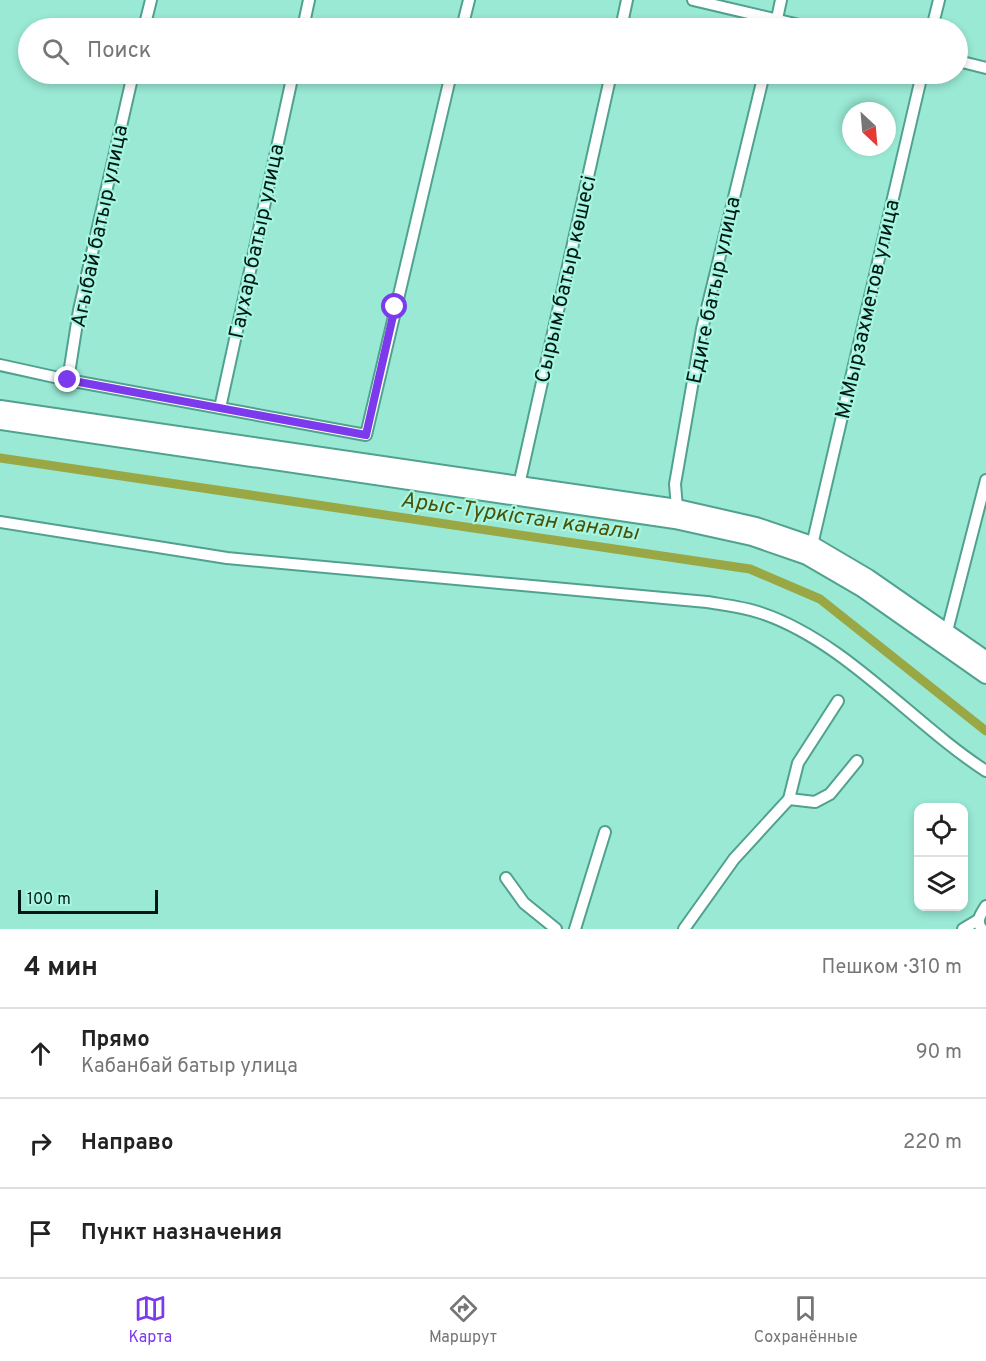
<!DOCTYPE html>
<html lang="ru">
<meta charset="utf-8">
<style>
body{margin:0;font-family:Overpass,sans-serif;background:#f6f6f6;color:#222}
.controls{position:absolute;right:18px;bottom:18px;display:grid;overflow:hidden;border-radius:12px;box-shadow:0 3px 9px #0003}
.controls button{width:54px;height:54px;display:grid;place-items:center;padding:0;border:0;border-bottom:2px solid #e0e0e0;background:#fff;color:#222;font:30px sans-serif}
.compass{position:absolute;left:842px;top:102px;width:54px;height:54px;border-radius:50%;background:#fff;box-shadow:0 3px 9px #0003;rotate:154deg}
.scale{position:absolute;left:18px;bottom:15px;width:140px;box-sizing:border-box;padding-left:6px;border:3px solid #001712;border-top:0;font-size:16px;line-height:21px;white-space:nowrap;color:#001712;-webkit-text-stroke:4px #a6f6e2;paint-order:stroke}
.stop{position:absolute;width:18px;height:18px;margin:-14px;border:4px solid #7c3aed;border-radius:50%;background:#fff}
.stop.end{background:#7c3aed;border-color:#fff;box-shadow:0 2px 6px #0008}
.list{margin:0;padding:0;list-style:none}
h2{display:flex;justify-content:space-between;align-items:center;height:78px;margin:0;padding:0 24px;font-size:26px}
h2 small{font-size:20px;font-weight:400;color:#767676}
.list li{display:grid;grid-template-columns:39px 1fr auto;gap:18px;align-items:center;box-sizing:border-box;height:90px;padding:0 24px;border-top:2px solid #e0e0e0}
.list b{display:block;font-size:22px;white-space:nowrap}
.list p{margin:0;font-size:20px;white-space:nowrap;color:#767676}
.list em{font-size:20px;font-style:normal;color:#767676}
.icon{flex:none;width:33px;height:33px;fill:none;stroke:currentColor;stroke-width:2;stroke-linecap:round;stroke-linejoin:round}
.map{position:relative;flex:none;width:986px;height:929px;overflow:hidden}
.search{position:absolute;background:#fff;box-shadow:0 3px 9px #0003;left:18px;right:18px;top:18px;height:66px;display:flex;align-items:center;gap:15px;box-sizing:border-box;padding:0 21px;border-radius:33px;color:#767676;font-size:22px}
.sheet{height:348px;background:#fff}
nav{display:flex;justify-content:space-around;align-items:center;box-sizing:border-box;height:84px;border-top:2px solid #e0e0e0;background:#fff;font-size:16px;color:#767676}
nav a{display:grid;justify-items:center;gap:3px}
nav .on{color:#7c3aed}
.map>svg:first-child{display:block}
</style>
<div class="map">
<svg width="986" height="929" viewBox="0 0 986 929">
<rect width="100%" height="100%" fill="#99e9d5"/>
<g fill="none" stroke-linecap="round" stroke-linejoin="round">
<polyline stroke="#99a745" stroke-width="9" points="0,458 750,569 820,599 986,731"/>
<g stroke="#51a18f" stroke-width="14">
<g id="minor">
<polyline points="693,0 812,28"/>
<polyline points="144,28 151,0"/>
<polyline points="303,28 309,0"/>
<polyline points="462,28 469,0"/>
<polyline points="621,28 627,0"/>
<polyline points="775,28 781,0"/>
<polyline points="932,28 939,0"/>
<polyline points="958,61 986,68"/>
<polyline points="0,365 68,380 366,435 451,74"/>
<polyline points="68,380 79,310 133,74"/>
<polyline points="220,408 293,74"/>
<polyline points="519,485 611,74"/>
<polyline points="677,508 675,484 702,329 764,74"/>
<path d="M0,522L227,558L707,602C725,605 744,607 761,613C845,641 913,724 986,771"/>
<polyline points="812,545 922,74"/>
<polyline points="947,631 986,480"/>
<polyline points="789,799 815,802 830,794 857,761"/>
<polyline points="506,878 524,903 556,929"/>
<polyline points="575,929 605,832"/>
<polyline points="684,929 734,859 789,799 798,763 838,701"/>
<polyline points="963,929 978,920"/>
<path d="M982,929C975,921 981,914 986,906"/>
</g>
</g>
<g stroke="#51a18f" stroke-width="20">
<g id="highway">
<polyline points="0,409 677,508 756,526 812,545 868,578 986,660"/>
<polyline points="0,421 675,520 752,537 807,556 862,588 986,675"/>
</g>
</g>
<use href="#minor" stroke="#fff" stroke-width="10"/>
<use href="#highway" stroke="#fff" stroke-width="16"/>
</g>
<g fill="none" stroke-linecap="round" stroke-linejoin="round">
<polyline stroke="#7c3aed" stroke-width="8" points="68,380 366,435 395,307"/>
</g>
<g text-anchor="middle" stroke-width="4.5" stroke-linejoin="round" paint-order="stroke">
<g font-size="21" fill="#001712" stroke="#a6f6e2">
<text transform="translate(99 226) rotate(-78)" y="7">Агыбай батыр улица</text>
<text transform="translate(256 241) rotate(-78)" y="7">Гаухар батыр улица</text>
<text transform="translate(565 279) rotate(-77)" y="7">Сырым батыр көшесі</text>
<text transform="translate(713 290) rotate(-78)" y="7">Едиге батыр улица</text>
<text transform="translate(867 309) rotate(-77)" y="7">М.Мырзахметов улица</text>
</g>
<g font-size="22" font-style="italic" fill="#495206" stroke="#a6f6e2">
<text transform="translate(520 515) rotate(8)" y="8">Арыс-Түркістан каналы</text>
</g>
</g>
</svg>
<div class="controls">
<button><svg class="icon" aria-label="locate" viewBox="0 0 24 24"><circle cx="12" cy="12" r="6"/><path d="M12 2v4M12 18v4M2 12h4M18 12h4"/></svg></button>
<button><svg class="icon" aria-label="layers" viewBox="0 0 24 24"><path d="M12 4l9 5-9 5-9-5zM3 14l9 5 9-5"/></svg></button>
</div>
<svg class="compass" viewBox="-18 -18 36 36"><path d="M0-13l5 13h-10z" fill="#e53935"/><path d="M0 13l5-13h-10z" fill="#767676"/></svg>
<div class="scale">100 m</div>
<div class="stop" style="left:395px;top:307px"></div>
<div class="stop end" style="left:68px;top:380px"></div>
<div class="search"><svg class="icon" aria-label="search" viewBox="0 0 24 24"><circle cx="10" cy="10" r="6"/><path d="M15 15l6 6"/></svg>Поиск</div>
</div>
<section class="sheet">
<h2>4 мин<small>Пешком · 310 m</small></h2>
<ul class="list">
<li><svg class="icon" aria-label="ahead" viewBox="0 0 24 24"><path d="M12 20V5M6 11l6-6 6 6"/></svg><div><b>Прямо</b><p>Кабанбай батыр улица</p></div><em>90 m</em></li>
<li><svg class="icon" aria-label="right" viewBox="0 0 24 24"><path d="M7 20v-9h11M14 6l5 5-5 5"/></svg><div><b>Направо</b></div><em>220 m</em></li>
<li><svg class="icon" aria-label="arrive" viewBox="0 0 24 24"><path d="M6 21V4h12l-3 4 3 4H6"/></svg><div><b>Пункт назначения</b></div></li>
</ul>
</section>
<nav>
<a class="on"><svg class="icon" aria-label="map" viewBox="0 0 24 24"><path d="M3 6l6-2 6 2 6-2v14l-6 2-6-2-6 2zM9 4v14M15 6v14"/></svg>Карта</a>
<a><svg class="icon" aria-label="directions" viewBox="0 0 24 24"><path d="M12 3l9 9-9 9-9-9zM9 14v-3h6M13 9l2 2-2 2"/></svg>Маршрут</a>
<a><svg class="icon" aria-label="saved" viewBox="0 0 24 24"><path d="M7 4h10v16l-5-4-5 4z"/></svg>Сохранённые</a>
</nav>
